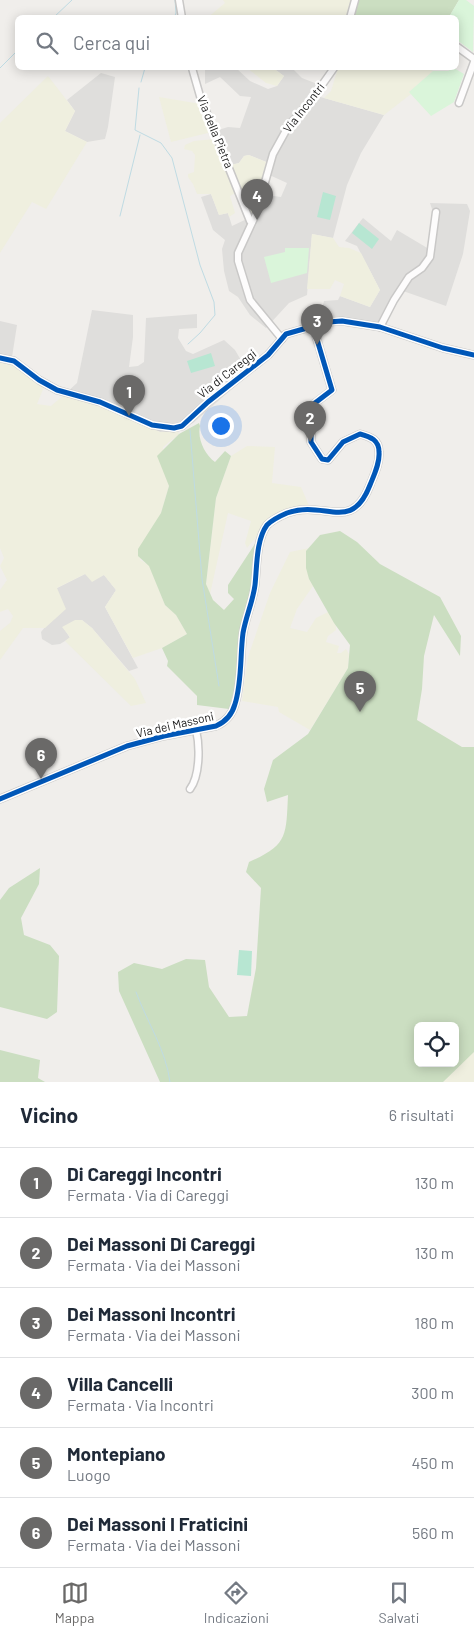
<!DOCTYPE html>
<html lang="it">
<meta charset="utf-8">
<style>
body{margin:0;font-family:Barlow,sans-serif;background:#f6f6f7;color:#1f2937}
.controls{position:absolute;right:15px;bottom:15px;display:grid;overflow:hidden;border-radius:8px;box-shadow:0 2px 12px #0003}
.controls button{width:45px;height:45px;display:grid;place-items:center;padding:0;border:0;border-bottom:1px solid #e0e1e3;background:#fff;color:#1f2937;font:25px sans-serif}
.you{position:absolute;left:220px;top:425px;width:18px;height:18px;margin:-12px;border:4px solid #fff;border-radius:50%;background:#1a73e8;box-shadow:0 0 0 8px #1a73e833}
.badge{display:grid;place-items:center;width:32px;height:32px;border-radius:50%;background:#6a6968;color:#fff;font-size:16px;font-weight:700}
.pin{position:absolute;translate:-50% -41px;filter:drop-shadow(0 1px 2px #0008)}
.pin::after{content:'';position:absolute;top:26px;width:18px;height:15px;background:inherit;clip-path:polygon(0 0,100% 0,50% 100%)}
.list{margin:0;padding:0;list-style:none}
h2{display:flex;justify-content:space-between;align-items:center;height:65px;margin:0;padding:0 20px;font-size:21px}
h2 small{font-size:16px;font-weight:400;color:#747a83}
.list li{display:grid;grid-template-columns:32px 1fr auto;gap:15px;align-items:center;box-sizing:border-box;height:70px;padding:0 20px;border-top:1px solid #e0e1e3}
.list b{display:block;font-size:19px;white-space:nowrap}
.list p{margin:0;font-size:16px;white-space:nowrap;color:#747a83}
.list em{font-size:16px;font-style:normal;color:#747a83}
.icon{flex:none;width:28px;height:28px;fill:none;stroke:currentColor;stroke-width:2;stroke-linecap:round;stroke-linejoin:round}
.map{position:relative;flex:none;width:474px;height:1082px;overflow:hidden}
.search{position:absolute;background:#fff;box-shadow:0 2px 12px #0003;left:15px;right:15px;top:15px;height:55px;display:flex;align-items:center;gap:12px;box-sizing:border-box;padding:0 18px;border-radius:8px;color:#747a83;font-size:19px}
.sheet{height:485px;background:#fff}
nav{display:flex;justify-content:space-around;align-items:center;box-sizing:border-box;height:70px;border-top:1px solid #e0e1e3;background:#fff;font-size:14px;color:#747a83}
nav a{display:grid;justify-items:center;gap:2px}
nav .on{color:#6a6968}
.map>svg:first-child{display:block}
</style>
<div class="map">
<svg width="474" height="1082" viewBox="0 0 474 1082">
<rect width="100%" height="100%" fill="#f0eeeb"/>
<g fill="#dfdedc">
<polygon points="205,68 236,68 250,81 268,89 277,86 284,76 273,68 292,68 302,78 325,87 317,96 384,115 361,153 347,185 333,238 312,234 307,295 289,303 266,328 250,315 238,297 229,291 224,271 222,249 225,240 213,230 201,197 211,194 219,215 228,213 232,226 251,217 259,194 281,197 287,183 265,173 269,163 249,155 244,156 239,163 226,166 212,132 228,127 240,128 251,97 240,96 220,77 205,84"/>
<polygon points="101,73 115,77 108,127 105,139 87,142 65,131 75,111 67,100"/>
<polygon points="430,203 467,204 470,211 463,254 446,306 403,291 383,329 330,324 305,331 305,313 322,309 324,301 338,300 340,296 370,307 380,290 357,246 345,241 363,218 391,241 397,230 429,249 434,215"/>
<polygon points="92,310 133,315 133,337 129,367 138,366 144,362 146,318 197,314 197,328 179,329 178,338 186,351 193,354 224,340 235,350 249,374 193,423 178,431 170,433 160,432 110,409 65,394 77,383"/>
<polygon points="0,321 17,325 12,357 0,356"/>
<polygon points="85,574 104,575 116,590 105,607 138,668 129,671 92,628 82,620 63,627 70,638 60,644 52,645 42,639 41,632 46,626 57,588"/>
</g>
<g fill="#efefdf">
<polygon points="223,0 355,0 349,17 207,18 225,3"/>
<polygon points="247,68 273,68 284,76 277,86 266,83"/>
<polygon points="338,68 428,68 433,71 409,92 411,94 384,115 324,98 331,91"/>
<polygon points="48,76 75,111 65,131 87,142 46,209 32,202 0,253 0,123"/>
<polygon points="159,97 201,104 212,132 171,142"/>
<polygon points="215,139 235,193 230,196 235,213 229,217 228,213 219,215 211,194 197,194 193,184 188,177 188,174 194,172 195,155 192,151 184,149 185,145 194,141"/>
<polygon points="249,155 266,162 253,215 251,217 231,165 239,163 244,156"/>
<polygon points="312,234 333,238 339,247 349,248 361,253 380,290 370,307 340,296 344,284 335,280 330,289 307,289"/>
<polygon points="0,361 7,361 15,365 44,387 37,404 51,406 65,394 110,409 160,432 178,431 179,434 163,447 169,486 161,513 140,560 149,565 165,605 176,615 187,634 162,648 133,658 105,607 116,590 104,575 92,582 85,574 57,588 66,609 45,628 23,628 0,660 0,631 10,623 13,616 8,609 0,612 0,590 7,580 0,566 4,558 0,548"/>
<polygon points="247,446 275,447 272,483 301,487 310,508 284,514 257,536 247,548 245,543 251,521 228,513 210,594 206,584 216,498 231,456"/>
<polygon points="309,548 306,551 309,579 313,586 297,609 290,628 307,632 316,618 328,612 336,626 336,630 328,636 326,642 339,646 337,653 341,653 346,649 349,654 348,668 310,730 279,712 278,707 242,701 248,657 270,593 290,552"/>
<polygon points="75,620 82,620 92,628 135,679 146,703 131,706 65,641 70,637 62,627"/>
<polygon points="474,1052 474,1082 443,1082 471,1053"/>
</g>
<g fill="#cbdec1" fill-rule="evenodd">
<polygon points="357,0 459,0 449,17 353,18"/>
<path d="M199,423L200,426C197,439 205,455 215,462L225,451L231,456L216,498L206,584L213,600L224,610L234,599L228,593V585L260,536L252,587L240,634L237,679L229,709L197,705V696L167,666L168,661L162,648L187,634L176,615L165,605L149,566L138,556V549L161,513L169,486L157,456L179,434Z"/>
<path d="M340,531L357,542L380,564L440,597L461,636L460,656L434,615L424,656L422,689L417,720L462,747H474V1052L443,1082H160L119,991L118,972L134,963L162,969L186,959L205,960L209,987L229,1017L247,1016L256,968L261,888L246,872L249,862C288,845 286,836 288,795L267,802L264,789L273,760L308,734L348,668L350,645L334,623L309,579L306,568V551L320,535ZM418,1026H455V1063H418Z"/>
<polygon points="40,868 39,884 21,918 24,935 50,945 59,956 57,1012 47,1019 0,1007 0,900 9,888"/>
<polygon points="0,1050 40,1060 38,1078 45,1082 0,1082"/>
</g>
<g fill="#daf5da">
<polygon points="459,0 466,0 474,6 473,52 457,40 456,18 449,17"/>
<polygon points="454,68 464,74 454,102 431,116 409,92 433,71 448,71"/>
<polygon points="285,248 309,248 307,273 271,283 264,257 285,252"/>
</g>
<g fill="#b7e6d2">
<polygon points="323,192 336,196 330,220 317,217"/>
<polygon points="359,223 379,239 372,249 352,233"/>
<polygon points="211,353 215,366 191,373 187,361"/>
<polygon points="239,950 252,951 251,976 237,975"/>
</g>
<g fill="none" stroke-linecap="round" stroke-linejoin="round">
<g stroke="#bfdbe3" stroke-width="1">
<polyline points="53,18 72,0"/>
<polyline points="174,18 176,13 175,0"/>
<polyline points="0,68 18,50"/>
<polyline points="141,82 145,68"/>
<polyline points="139,88 135,130 161,143 172,158 200,265 214,302 215,315 200,333 188,344"/>
<polyline points="120,216 140,135"/>
<polyline points="190,430 202,579 219,686"/>
<path d="M136,992C147,1022 166,1050 170,1082"/>
</g>
<g stroke="#c9c8c7" stroke-width="9">
<g id="minor">
<polyline points="179,0 182,18"/>
<polyline points="350,18 355,0"/>
<polyline points="456,46 474,59"/>
<polyline points="192,68 200,96 250,221 252,222"/>
<polyline points="459,103 474,62"/>
<polyline points="380,327 394,300 409,277 422,268 430,257 436,212"/>
<polyline points="282,339 250,300 238,261 238,253 256,214 273,154 289,125 310,102 334,68"/>
<polyline points="0,358 14,361 39,380 57,390 100,402 152,425 174,428 182,426 208,402 268,355 286,334 328,322 342,321 380,327 443,348 474,355"/>
<path d="M190,789C200,776 200,746 196,730"/>
<path d="M0,799L127,746L164,736L216,726C225,722 232,715 235,704C242,682 240,656 243,633C246,616 253,601 255,585C257,567 256,540 267,525C272,520 280,516 287,513C325,499 351,534 370,485C374,475 380,463 379,452C379,440 371,437 360,434L343,442L328,460L322,459L311,442V406L332,390L313,326"/>
</g>
</g>
<use href="#minor" stroke="#fdfcfc" stroke-width="6"/>
<g stroke="#fff" stroke-width="8">
<g id="cycleway">
<polyline points="0,358 14,361 39,380 57,390 100,402 152,425 174,428 182,426 208,402 268,355 286,334 328,322 342,321 380,327 443,348 474,355"/>
<path d="M0,799L127,746L164,736L216,726C225,722 232,715 235,704C242,682 240,656 243,633C246,616 253,601 255,585C257,567 256,540 267,525C272,520 280,516 287,513C325,499 351,534 370,485C374,475 380,463 379,452C379,440 371,437 360,434L343,442L328,460L322,459L311,442V406L332,390L313,326"/>
</g>
</g>
<use href="#cycleway" stroke="#0057b8" stroke-width="5"/>
</g>
<g text-anchor="middle" stroke-width="5" stroke-linejoin="round" paint-order="stroke">
<g font-size="12" fill="#222" stroke="#fff">
<text transform="translate(304 108) rotate(-52)" y="4">Via Incontri</text>
<text transform="translate(215 132) rotate(68)" y="4">Via della Pietra</text>
<text transform="translate(227 374) rotate(-38)" y="4">Via di Careggi</text>
<text transform="translate(175 725) rotate(-13)" y="4">Via dei Massoni</text>
</g>
</g>
</svg>
<div class="controls">
<button><svg class="icon" aria-label="locate" viewBox="0 0 24 24"><circle cx="12" cy="12" r="6"/><path d="M12 2v4M12 18v4M2 12h4M18 12h4"/></svg></button>
</div>
<div class="you"></div>
<div class="pin badge" style="left:129px;top:416px">1</div>
<div class="pin badge" style="left:310px;top:442px">2</div>
<div class="pin badge" style="left:317px;top:345px">3</div>
<div class="pin badge" style="left:257px;top:220px">4</div>
<div class="pin badge" style="left:360px;top:712px">5</div>
<div class="pin badge" style="left:41px;top:779px">6</div>
<div class="search"><svg class="icon" aria-label="search" viewBox="0 0 24 24"><circle cx="10" cy="10" r="6"/><path d="M15 15l6 6"/></svg>Cerca qui</div>
</div>
<section class="sheet">
<h2>Vicino<small>6 risultati</small></h2>
<ul class="list">
<li><span class="badge">1</span><div><b>Di Careggi Incontri</b><p>Fermata · Via di Careggi</p></div><em>130 m</em></li>
<li><span class="badge">2</span><div><b>Dei Massoni Di Careggi</b><p>Fermata · Via dei Massoni</p></div><em>130 m</em></li>
<li><span class="badge">3</span><div><b>Dei Massoni Incontri</b><p>Fermata · Via dei Massoni</p></div><em>180 m</em></li>
<li><span class="badge">4</span><div><b>Villa Cancelli</b><p>Fermata · Via Incontri</p></div><em>300 m</em></li>
<li><span class="badge">5</span><div><b>Montepiano</b><p>Luogo</p></div><em>450 m</em></li>
<li><span class="badge">6</span><div><b>Dei Massoni I Fraticini</b><p>Fermata · Via dei Massoni</p></div><em>560 m</em></li>
</ul>
</section>
<nav>
<a class="on"><svg class="icon" aria-label="map" viewBox="0 0 24 24"><path d="M3 6l6-2 6 2 6-2v14l-6 2-6-2-6 2zM9 4v14M15 6v14"/></svg>Mappa</a>
<a><svg class="icon" aria-label="directions" viewBox="0 0 24 24"><path d="M12 3l9 9-9 9-9-9zM9 14v-3h6M13 9l2 2-2 2"/></svg>Indicazioni</a>
<a><svg class="icon" aria-label="saved" viewBox="0 0 24 24"><path d="M7 4h10v16l-5-4-5 4z"/></svg>Salvati</a>
</nav>
